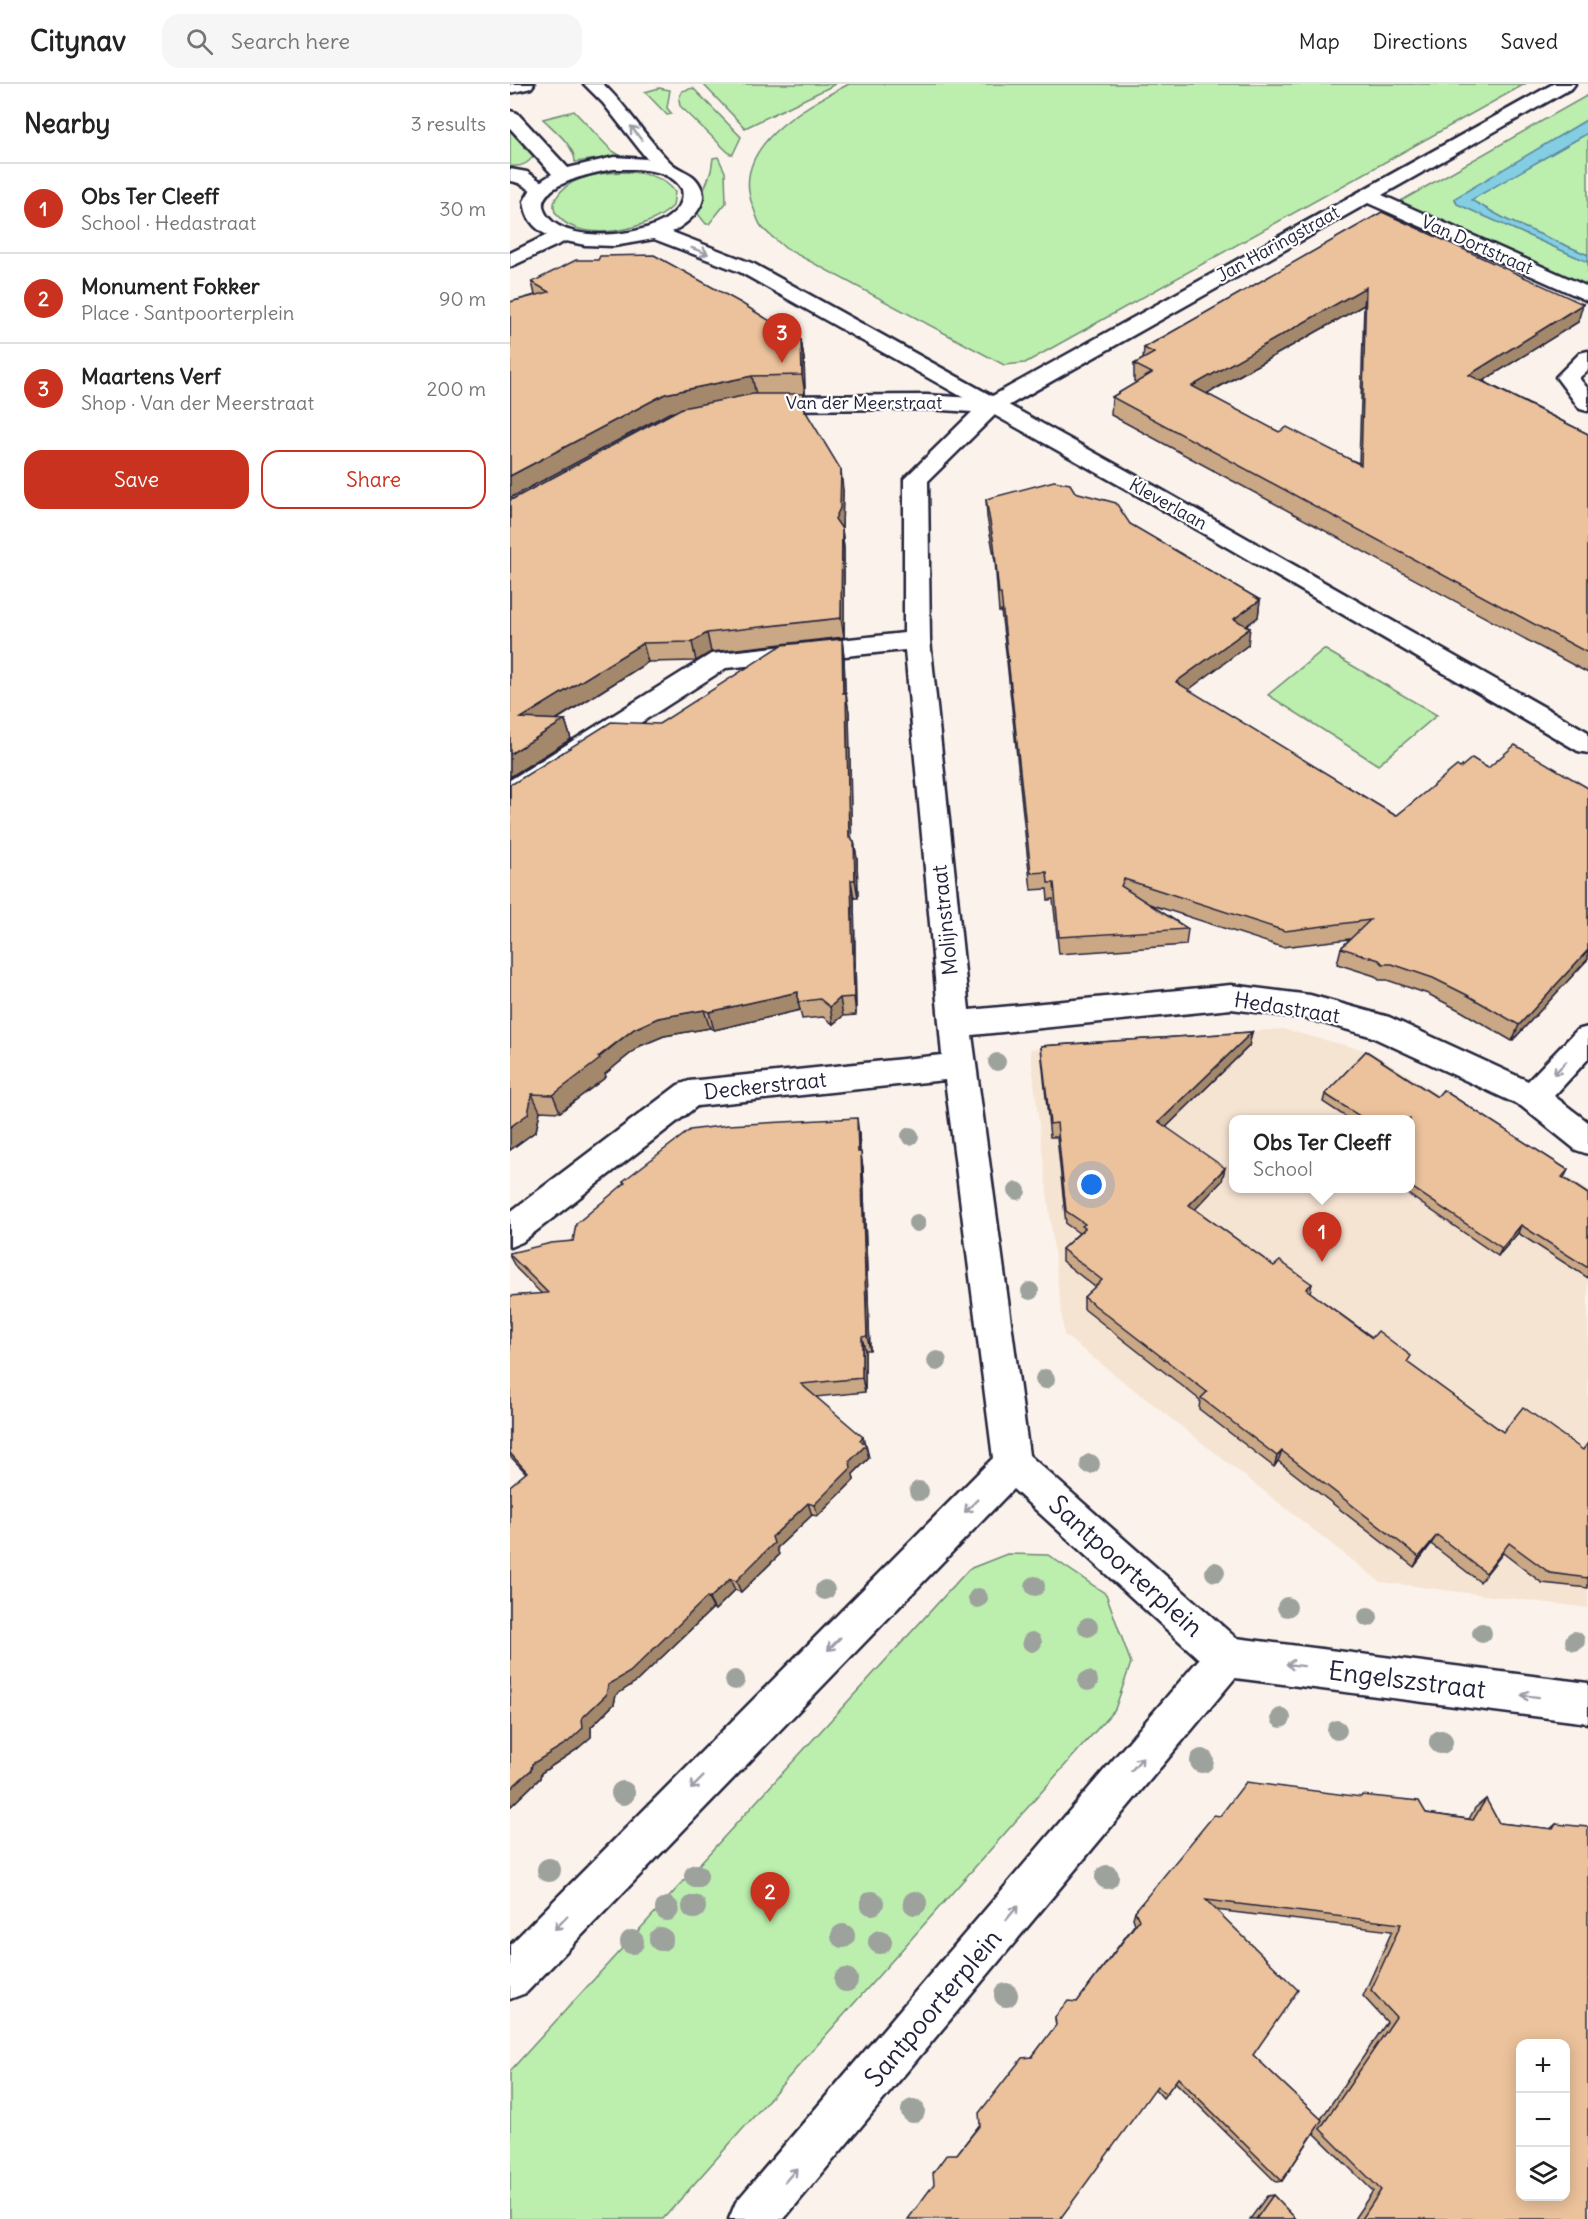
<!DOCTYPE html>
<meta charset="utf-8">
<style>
body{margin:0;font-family:Delius,sans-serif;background:#f6f6f6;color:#222}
.controls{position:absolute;right:18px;bottom:18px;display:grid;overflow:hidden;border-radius:12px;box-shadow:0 3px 15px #0003}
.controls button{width:54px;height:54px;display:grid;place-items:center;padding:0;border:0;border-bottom:2px solid #e0e0e0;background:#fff;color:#222;font:30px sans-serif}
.you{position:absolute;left:582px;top:1101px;width:21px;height:21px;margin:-15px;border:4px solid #fff;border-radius:50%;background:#1a73e8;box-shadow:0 0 0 9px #1a73e833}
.badge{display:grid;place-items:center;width:39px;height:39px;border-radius:50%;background:#c8321e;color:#fff;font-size:20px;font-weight:700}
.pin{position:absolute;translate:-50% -50px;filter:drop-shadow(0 2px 3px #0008)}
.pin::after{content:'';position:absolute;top:32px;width:21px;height:18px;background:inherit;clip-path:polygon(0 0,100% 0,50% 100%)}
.popup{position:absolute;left:719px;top:1031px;width:186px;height:78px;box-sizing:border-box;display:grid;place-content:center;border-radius:12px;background:#fff;filter:drop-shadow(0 2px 4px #0005);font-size:20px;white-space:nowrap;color:#767676}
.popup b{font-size:22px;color:#222}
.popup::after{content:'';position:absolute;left:50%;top:100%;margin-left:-12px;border:12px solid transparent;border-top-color:#fff}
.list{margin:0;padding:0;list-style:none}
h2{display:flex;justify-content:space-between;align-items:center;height:78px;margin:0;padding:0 24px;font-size:26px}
h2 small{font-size:20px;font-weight:400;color:#767676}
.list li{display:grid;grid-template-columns:39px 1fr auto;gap:18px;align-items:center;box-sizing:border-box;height:90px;padding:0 24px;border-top:2px solid #e0e0e0}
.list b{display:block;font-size:22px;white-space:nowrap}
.list p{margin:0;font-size:20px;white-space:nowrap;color:#767676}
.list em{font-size:20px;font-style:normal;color:#767676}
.actions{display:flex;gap:12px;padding:18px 24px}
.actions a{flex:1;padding:14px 0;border:2px solid #c8321e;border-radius:18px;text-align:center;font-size:21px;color:#c8321e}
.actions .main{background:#c8321e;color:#fff}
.icon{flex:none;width:33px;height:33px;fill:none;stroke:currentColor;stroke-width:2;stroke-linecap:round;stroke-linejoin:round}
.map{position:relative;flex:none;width:1078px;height:2135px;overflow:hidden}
header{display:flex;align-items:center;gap:36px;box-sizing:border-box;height:84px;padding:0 30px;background:#fff;border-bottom:2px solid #e0e0e0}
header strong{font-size:28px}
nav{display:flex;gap:33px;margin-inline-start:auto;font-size:21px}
.search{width:420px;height:54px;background:#f6f6f6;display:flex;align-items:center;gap:15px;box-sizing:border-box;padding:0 21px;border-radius:18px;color:#767676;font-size:22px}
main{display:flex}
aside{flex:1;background:#fff}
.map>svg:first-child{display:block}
</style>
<header>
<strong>Citynav</strong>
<div class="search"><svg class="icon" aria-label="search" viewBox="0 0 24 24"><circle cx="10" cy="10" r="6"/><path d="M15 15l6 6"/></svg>Search here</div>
<nav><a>Map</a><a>Directions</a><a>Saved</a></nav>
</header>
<main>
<aside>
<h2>Nearby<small>3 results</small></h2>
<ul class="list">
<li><span class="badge">1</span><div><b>Obs Ter Cleeff</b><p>School · Hedastraat</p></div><em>30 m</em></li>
<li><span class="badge">2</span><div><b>Monument Fokker</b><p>Place · Santpoorterplein</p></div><em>90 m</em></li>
<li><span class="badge">3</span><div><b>Maartens Verf</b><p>Shop · Van der Meerstraat</p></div><em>200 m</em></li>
</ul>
<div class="actions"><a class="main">Save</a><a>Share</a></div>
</aside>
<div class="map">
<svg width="1078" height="2135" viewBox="0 0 1078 2135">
<rect width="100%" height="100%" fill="#fbf3eb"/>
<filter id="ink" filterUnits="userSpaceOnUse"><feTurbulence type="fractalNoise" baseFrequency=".0167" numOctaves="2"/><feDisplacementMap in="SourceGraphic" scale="12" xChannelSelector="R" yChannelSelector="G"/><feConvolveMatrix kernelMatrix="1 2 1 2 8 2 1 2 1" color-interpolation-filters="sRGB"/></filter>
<g filter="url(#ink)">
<path fill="#f6e4d3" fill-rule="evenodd" d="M773,945L862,968L1078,1106V1524L870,1498L554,1251L520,965ZM724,1036H900V1104H724Z"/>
<g fill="#bceeae" stroke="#6f8874" stroke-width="1.5">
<polygon points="193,0 326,0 235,44"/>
<path d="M339,0H1015L515,279L494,281L275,164C268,157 257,150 251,142C248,138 246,131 244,125C217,64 294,23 339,0Z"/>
<polygon points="149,4 160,6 157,24 162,30 157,31 135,8"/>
<polygon points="183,4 231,53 223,70 220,70 170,22 169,15 172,7"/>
<polygon points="1078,11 1078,35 945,115 947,120 1078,178 1078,204 889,118"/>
<path d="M64,27L101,66L111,72L65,78C65,62 44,46 33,35Z"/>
<path d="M0,46L23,72C18,81 10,83 0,82Z"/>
<polygon points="1078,49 1078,171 997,136 960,116"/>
<polygon points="208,73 215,88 216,119 199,140 196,140 188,130 187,125 201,87 203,74"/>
<path d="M117,88C135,89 154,92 165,108L163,122C140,146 70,161 47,131C43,126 43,120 46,114C59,91 94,88 117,88Z"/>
<polygon points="814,565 927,631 868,681 758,611"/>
<polygon points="497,1470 538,1471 596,1510 621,1579 605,1625 153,2135 0,2135 0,1987 459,1485"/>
</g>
<polygon fill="#83cee3" stroke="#5c89a0" stroke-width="1.5" points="1078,35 1078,49 961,116 997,136 1078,171 1078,178 947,120 945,114"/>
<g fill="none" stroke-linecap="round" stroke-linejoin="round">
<g stroke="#22223b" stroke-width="5">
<g id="street">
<polygon points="1043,0 1065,0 1062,4 872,111 1078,203 1078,217 858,119 489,327 418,397 420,556 459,926 721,901 800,911 879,933 1018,997 1067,946 1078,943 1078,975 1044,1012 1078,1038 1078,1070 1066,1066 1011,1022 860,952 800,935 721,925 462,951 519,1371 726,1554 1078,1599 1078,1639 725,1594 274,2135 219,2135 226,2118 689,1575 503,1405 16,1909 0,1915 0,1861 483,1374 435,996 187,1022 12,1158 0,1163 0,1128 168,1001 179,997 432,971 395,566 216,584 10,716 0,719 0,696 201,570 394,549 394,395 462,328 417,325 249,326 241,324 238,319 241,314 249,312 417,311 477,315"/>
<path d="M0,85L17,88L42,105L39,109C23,113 15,98 0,97Z"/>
<polygon points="1078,267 1078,286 1069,294 1078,305 1078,327 1070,325 1046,293 1070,269"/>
</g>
</g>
<g stroke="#22223b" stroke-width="5">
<path id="secondary" d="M74,0H93C118,23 135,53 159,77C170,89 185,86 192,106C198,124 175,141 162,148L244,180L650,405L1078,648V669L1068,667L634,415L230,188L144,155L104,162L75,161L56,157L0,183V169L37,151C22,143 16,133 14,117L22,103L42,90L0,44V27L7,29L58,84L104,73L137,75L93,19ZM104,85C126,85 159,83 172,105C175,119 167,127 156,135C131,152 59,160 38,133C13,102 87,88 104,85Z"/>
</g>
<g stroke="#22223b" stroke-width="5">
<polygon id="primary" points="0,0 24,0 21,4 0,9"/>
</g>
<use href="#street" fill="#fff" fill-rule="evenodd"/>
<use href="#secondary" fill="#fff" fill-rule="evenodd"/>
<use href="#primary" fill="#fff" fill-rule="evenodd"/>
</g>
<g fill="#9da29d">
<circle cx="487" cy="978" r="9"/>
<circle cx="400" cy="1052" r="9"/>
<circle cx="507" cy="1107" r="9"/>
<circle cx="407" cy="1139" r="9"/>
<circle cx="520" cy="1207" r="9"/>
<circle cx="427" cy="1277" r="10"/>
<circle cx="535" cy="1295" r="10"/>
<circle cx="580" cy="1380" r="10"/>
<circle cx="409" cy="1407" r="10"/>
<circle cx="705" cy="1488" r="10"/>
<circle cx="525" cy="1502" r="10"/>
<circle cx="315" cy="1506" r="10"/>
<circle cx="468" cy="1514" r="10"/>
<circle cx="777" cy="1523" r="10"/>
<circle cx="858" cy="1533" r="10"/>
<circle cx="578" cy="1543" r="10"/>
<circle cx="972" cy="1549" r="10"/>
<circle cx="1065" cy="1557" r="10"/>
<circle cx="522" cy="1558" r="10"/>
<circle cx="225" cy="1596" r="10"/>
<circle cx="578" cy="1597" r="10"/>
<circle cx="771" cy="1634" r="10"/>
<circle cx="827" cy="1646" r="10"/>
<circle cx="931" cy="1658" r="12"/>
<circle cx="692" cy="1677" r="12"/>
<circle cx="113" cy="1709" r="12"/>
<circle cx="39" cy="1786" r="12"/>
<circle cx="186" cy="1792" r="12"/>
<circle cx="597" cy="1793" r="12"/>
<circle cx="362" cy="1819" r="12"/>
<circle cx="405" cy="1819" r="12"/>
<circle cx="184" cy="1823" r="12"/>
<circle cx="157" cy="1825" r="12"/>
<circle cx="333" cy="1852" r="12"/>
<circle cx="151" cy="1855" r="12"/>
<circle cx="122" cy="1858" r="12"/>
<circle cx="370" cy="1858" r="12"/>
<circle cx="336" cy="1896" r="12"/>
<circle cx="496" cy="1911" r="12"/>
<circle cx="403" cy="2027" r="12"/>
</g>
<g fill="#caa785" stroke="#22223b" stroke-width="1.5" fill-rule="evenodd">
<path d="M872,128L1068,238L973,297L1078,350V589L601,331L602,313L626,299L624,297V280L633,275L634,264ZM854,221L849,379L769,348L697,310Z"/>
<polygon points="22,198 291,256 294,275 295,310 293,310 296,328 333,406 332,445 334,465 334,553 201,568 186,577 138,578 46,636 55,636 61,655 0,693 0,416 3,415 165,328 159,329 0,414 0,218 25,211"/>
<polygon points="565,408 750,516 748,533 736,542 738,561 678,606 886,732 950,684 978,684 1078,704 1078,875 1002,957 951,927 918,910 877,896 869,896 865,892 827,880 831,864 840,855 772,863 639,820 678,845 676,861 549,870 543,815 538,816 537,805 521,806 496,568 491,527 489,528 485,477 477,433 476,415"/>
<polygon points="332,555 334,574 335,609 339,628 341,755 344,757 347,775 348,814 344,814 346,931 333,932 323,940 313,933 292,935 290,926 204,946 200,944 154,952 130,962 95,990 96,993 50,1028 30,1027 26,1047 0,1066 149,640"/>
<polygon points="742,948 739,962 656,1043 712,1097 685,1125 764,1182 802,1200 800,1208 993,1348 1073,1366 1078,1359 1078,1504 1032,1499 993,1469 970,1498 921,1460 904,1483 768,1377 764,1383 689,1325 690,1316 574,1225 574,1213 585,1203 552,1177 552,1165 569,1149 556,1140 547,1053 540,1053 532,975 531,962"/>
<polygon points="856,967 927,1013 933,1006 1058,1086 1054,1094 1078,1110 1078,1194 1008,1149 988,1172 889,1104 900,1104 900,1035 839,1035 813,1018 815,1010"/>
<polygon points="349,1050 350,1068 353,1084 360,1266 355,1266 355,1308 305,1313 356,1361 359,1374 343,1390 344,1396 308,1432 302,1431 267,1464 269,1471 231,1508 225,1506 205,1526 203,1524 127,1597 106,1611 104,1620 81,1643 81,1653 66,1666 31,1689 30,1694 0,1723 0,1402 16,1389 0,1372 0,1212 32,1210 6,1184 0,1173 0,1169 63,1157 114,1100 113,1097"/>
<path d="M976,1715L989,1739L1040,1745L1046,1740L1078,2135H844L863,2107L804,2049L772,2097L766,2098L665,1998L653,2014L645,2005L447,2070L546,1942L545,1933L567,1918L625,1840L623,1834L625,1827L710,1732L916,1729L959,1735L965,1724ZM705,1826L882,1847L853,1912L877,1938L811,2035L743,1971Z"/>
<polygon points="763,2111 786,2135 740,2135 757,2112"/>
</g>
<g fill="#a4886c" stroke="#22223b" stroke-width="1.5">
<polygon points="856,203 854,221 680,319 682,302"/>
<polygon points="1073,220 1068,238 955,308 959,291"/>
<polygon points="291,256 294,275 295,310 292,291"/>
<polygon points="242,292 246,311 159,329 0,414 0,392 155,310"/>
<polygon points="331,386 333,406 332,444 328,454 325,435"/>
<polygon points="332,445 334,465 334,553 331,534"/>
<polygon points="750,516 748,533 722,552 724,535"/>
<polygon points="740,544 738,561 665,616 666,598"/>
<polygon points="197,549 201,568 186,577 182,558"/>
<polygon points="332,555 334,574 336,628 333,609"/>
<polygon points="133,559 138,578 18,653 11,634"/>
<polygon points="336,609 339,628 342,773 339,754"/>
<polygon points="55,636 61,655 0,693 0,670"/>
<polygon points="344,757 347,775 348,814 345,796"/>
<polygon points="341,796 344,814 346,931 344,913"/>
<polygon points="1078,866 1078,875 1002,957 1009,941"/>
<polygon points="288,908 288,918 290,926 204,946 199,928"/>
<polygon points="330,914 333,932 323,940 320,923"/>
<polygon points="194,926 200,944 154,952 130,962 95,990 96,993 50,1028 43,1011 124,945 148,934"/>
<polygon points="742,948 739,962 648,1051 649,1038"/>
<polygon points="22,1010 30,1027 26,1047 0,1066 0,1043"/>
<polygon points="347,1034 349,1050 351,1084 348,1068"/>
<polygon points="351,1068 353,1084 360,1266 357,1252"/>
<polygon points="715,1084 712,1097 677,1134 679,1121"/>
<polygon points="1011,1141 1008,1149 988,1172 992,1164"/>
<polygon points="352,1253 355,1266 355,1308 352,1294"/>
<polygon points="353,1353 359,1374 343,1390 344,1396 308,1432 304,1421 340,1377 350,1356"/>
<polygon points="772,1367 768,1377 764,1383 767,1372"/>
<polygon points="298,1419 302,1431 267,1464 269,1471 231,1508 226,1497 262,1453"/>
<polygon points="927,1451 921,1460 904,1483 909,1473"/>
<polygon points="220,1495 225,1506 205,1526 199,1515"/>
<polygon points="197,1513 203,1524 127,1597 106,1611 104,1620 81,1643 81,1653 66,1666 31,1689 30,1694 0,1723 0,1705 22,1680 72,1634 98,1601"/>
</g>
<g fill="#ebc29b" stroke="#22223b" stroke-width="1.5" fill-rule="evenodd">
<path d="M872,128L1073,220L959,291L1078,350V569L602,313L642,289L624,280L644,269L634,264ZM856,203L851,381L777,343L769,348L682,302Z"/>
<polygon points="144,171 231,219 291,256 292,291 242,292 155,310 0,392 0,218 39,208 22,198 66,176 88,176 90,172"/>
<polygon points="243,310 293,310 294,328 296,328 331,386 330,424 325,435 332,445 331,534 197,549 182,558 133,559 11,634 55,636 0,670 0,416 3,415 172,324"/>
<polygon points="544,397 560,400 565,408 606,419 620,440 750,516 724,535 740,544 666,598 886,732 947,682 950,684 962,674 978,684 1005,661 1078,704 1078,866 1009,941 957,911 923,894 882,880 873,880 869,876 831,864 860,836 775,847 614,795 611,802 678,845 549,853 544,799 538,799 537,788 521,789 491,510 489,510 484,460 476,415"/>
<polygon points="332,555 333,609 336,609 339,754 344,757 345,796 341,796 344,913 330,914 320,923 310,915 288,918 288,908 199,928 194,926 148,934 124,945 88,973 90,975 43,1011 22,1010 18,1030 0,1043 0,700 4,699 101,638 149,640 272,561"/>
<polygon points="742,948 649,1038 715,1084 679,1121 764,1182 770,1177 802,1200 796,1205 862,1254 868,1247 901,1272 897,1278 993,1348 1013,1323 1073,1366 1078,1359 1078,1494 1040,1489 999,1459 976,1489 927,1451 909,1473 772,1367 767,1372 691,1314 697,1308 574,1213 592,1196 552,1165 575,1144 572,1142 575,1140 556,1127 547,1039 540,1040 531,962"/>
<polygon points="856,967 927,1013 933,1006 1058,1086 1052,1093 1078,1110 1078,1184 1011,1141 992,1164 900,1102 900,1035 854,1035 815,1010"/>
<polygon points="347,1034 348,1068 351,1068 357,1252 352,1253 352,1294 291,1300 353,1353 350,1356 356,1361 340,1377 341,1384 304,1421 298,1419 262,1453 264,1459 226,1497 220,1495 199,1515 197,1513 120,1588 98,1601 96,1611 72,1634 73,1644 58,1658 22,1680 21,1686 0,1705 0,1402 17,1388 0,1369 0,1212 38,1209 0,1171 0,1169 41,1159 63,1157 66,1140 115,1099 113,1097 180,1046 218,1041"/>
<path d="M736,1698L851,1713L852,1711L909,1717L916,1729L963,1736L976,1715L989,1739L1043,1745L1046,1740L1078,1743V2135H852L871,2106L810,2045L886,1933L861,1906L891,1840L696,1816L788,1906L743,1971L812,2036L772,2097L668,1994L656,2010L647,2002L550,2135H398L424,2100L423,2089L437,2070H447L470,2041L469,2029L512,1974L522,1973L546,1941L545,1933L558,1917L567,1918L629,1836L625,1827L704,1731L710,1732ZM1011,1959H1056V2112H1011Z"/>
<polygon points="763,2111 786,2135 746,2135"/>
</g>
<defs><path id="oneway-shaft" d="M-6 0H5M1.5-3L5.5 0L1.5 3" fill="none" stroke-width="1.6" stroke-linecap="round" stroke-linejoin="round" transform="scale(1.5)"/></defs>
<g stroke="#9c9ca7">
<use href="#oneway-shaft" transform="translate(126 49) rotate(-128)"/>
<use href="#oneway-shaft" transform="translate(190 167) rotate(20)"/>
<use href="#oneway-shaft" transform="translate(1050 984) rotate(134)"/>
<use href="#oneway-shaft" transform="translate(461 1422) rotate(135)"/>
<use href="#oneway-shaft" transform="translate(324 1560) rotate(135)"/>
<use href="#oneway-shaft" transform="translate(785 1581) rotate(-173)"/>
<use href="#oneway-shaft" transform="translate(1020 1612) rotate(-173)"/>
<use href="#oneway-shaft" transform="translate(627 1680) rotate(-50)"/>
<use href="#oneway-shaft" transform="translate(187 1699) rotate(135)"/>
<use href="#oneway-shaft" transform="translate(502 1829) rotate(-50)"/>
<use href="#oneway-shaft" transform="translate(51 1839) rotate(134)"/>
<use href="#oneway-shaft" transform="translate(281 2091) rotate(-49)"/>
</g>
</g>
<g text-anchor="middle" stroke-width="4.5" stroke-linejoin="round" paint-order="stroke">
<g font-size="18" fill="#22223b" stroke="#fff">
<text transform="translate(768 160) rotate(-29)" y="6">Jan Haringstraat</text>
<text transform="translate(967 161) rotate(24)" y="6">Van Dortstraat</text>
<text x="354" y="325">Van der Meerstraat</text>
<text transform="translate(658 420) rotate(29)" y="6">Kleverlaan</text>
</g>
<g font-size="21" fill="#22223b" stroke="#fff">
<text transform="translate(435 836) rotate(-96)" y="7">Molijnstraat</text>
<text transform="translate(777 924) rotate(9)" y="7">Hedastraat</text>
<text transform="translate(255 1002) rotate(-6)" y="7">Deckerstraat</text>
</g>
<g font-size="26" fill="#22223b" stroke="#fff">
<text transform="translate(616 1482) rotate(42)" y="9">Santpoorterplein</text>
<text transform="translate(897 1596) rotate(7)" y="9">Engelszstraat</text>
<text transform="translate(423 1924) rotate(-50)" y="9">Santpoorterplein</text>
</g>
</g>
</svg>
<div class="controls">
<button>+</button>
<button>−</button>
<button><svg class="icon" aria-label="layers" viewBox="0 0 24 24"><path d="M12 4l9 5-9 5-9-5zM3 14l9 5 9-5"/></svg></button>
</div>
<div class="you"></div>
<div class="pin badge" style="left:812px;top:1178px">1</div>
<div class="popup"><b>Obs Ter Cleeff</b>School</div>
<div class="pin badge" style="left:260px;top:1838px">2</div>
<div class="pin badge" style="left:272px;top:279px">3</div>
</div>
</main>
